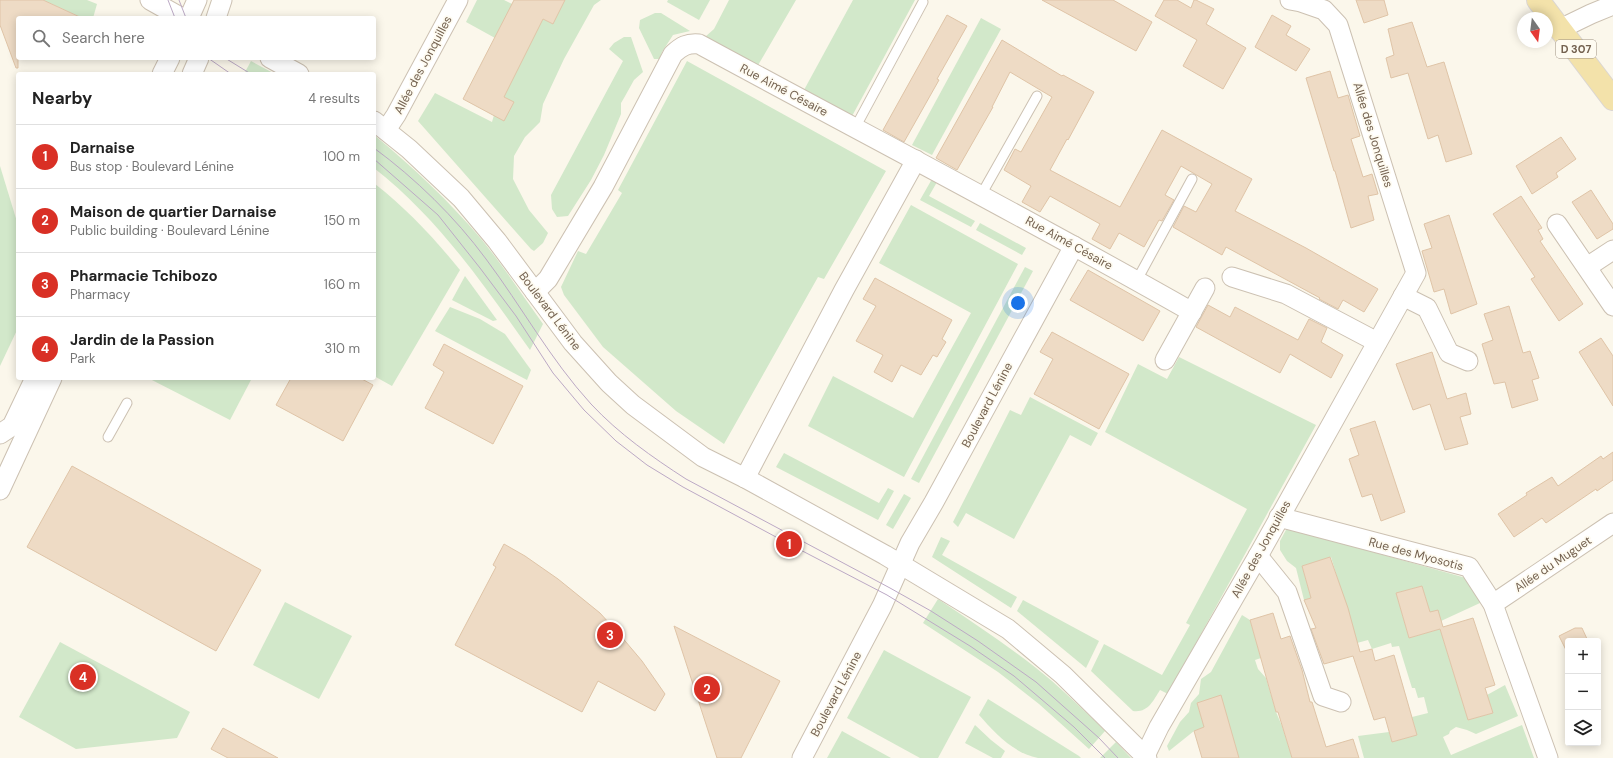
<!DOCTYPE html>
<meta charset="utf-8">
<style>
body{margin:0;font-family:"DM Sans",sans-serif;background:#f6f6f6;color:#222}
.controls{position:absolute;right:12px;bottom:12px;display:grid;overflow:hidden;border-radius:4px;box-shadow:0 2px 10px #0003}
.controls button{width:36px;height:36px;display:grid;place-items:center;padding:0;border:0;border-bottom:1px solid #e0e0e0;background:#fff;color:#222;font:20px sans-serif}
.compass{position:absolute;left:1517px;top:12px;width:36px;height:36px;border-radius:50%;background:#fff;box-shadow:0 2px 10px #0003;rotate:166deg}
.you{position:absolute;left:1018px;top:303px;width:14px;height:14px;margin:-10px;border:3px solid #fff;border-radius:50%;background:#1a73e8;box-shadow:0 0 0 6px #1a73e833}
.badge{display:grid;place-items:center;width:26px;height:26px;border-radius:50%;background:#d93025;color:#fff;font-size:13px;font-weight:700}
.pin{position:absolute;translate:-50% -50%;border:2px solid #fff;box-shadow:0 1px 4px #0006}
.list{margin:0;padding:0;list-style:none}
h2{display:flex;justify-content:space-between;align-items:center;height:52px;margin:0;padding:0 16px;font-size:17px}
h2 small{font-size:13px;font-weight:400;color:#767676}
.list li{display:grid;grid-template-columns:26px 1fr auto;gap:12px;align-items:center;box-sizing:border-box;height:64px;padding:0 16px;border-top:1px solid #e0e0e0}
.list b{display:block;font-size:15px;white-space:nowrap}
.list p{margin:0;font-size:13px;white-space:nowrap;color:#767676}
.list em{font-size:13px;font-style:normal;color:#767676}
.icon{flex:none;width:22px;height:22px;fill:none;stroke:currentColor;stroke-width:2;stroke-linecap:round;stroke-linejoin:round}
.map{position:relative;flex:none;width:1613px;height:758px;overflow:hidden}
.search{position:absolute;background:#fff;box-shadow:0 2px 10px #0003;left:16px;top:16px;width:360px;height:44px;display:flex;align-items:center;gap:10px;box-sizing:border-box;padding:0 14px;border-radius:4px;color:#767676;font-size:15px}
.panel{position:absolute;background:#fff;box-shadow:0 2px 10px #0003;left:16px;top:72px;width:360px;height:308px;border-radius:4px}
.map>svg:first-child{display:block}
</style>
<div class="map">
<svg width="1613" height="758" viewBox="0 0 1613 758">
<rect width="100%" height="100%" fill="#fbf7eb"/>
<g fill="#d2e8ca">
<polygon points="43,0 87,0 97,4 93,18 82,18"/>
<polygon points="477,0 504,0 553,24 554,0 601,0 594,5 564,59 543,104 540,122 525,137 514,156 513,179 529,210 548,233 543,243 534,251 531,249 418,121 435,93 492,122 494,115 513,102 504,97 495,38 466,22"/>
<polygon points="668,0 710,0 699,20 667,2"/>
<polygon points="729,0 796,0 757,67 705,37 714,29"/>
<polygon points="853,0 915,0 851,118 804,90"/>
<polygon points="655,13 661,13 690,31 673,35 662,52 660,59 654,59 639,28 640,20"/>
<polygon points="981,18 1001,29 932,155 912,145"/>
<polygon points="624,37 631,37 643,72 634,80 624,98 621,103 621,114 604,155 591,180 568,216 557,217 552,209 551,195 623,61 609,49 614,43"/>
<polygon points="251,61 275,74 244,74"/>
<polygon points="687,61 886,171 824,279 818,277 724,444 676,411 603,347 564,295 561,287 578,251 586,254 622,193 618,190"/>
<path d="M374,135C413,167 449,201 482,240C504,267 523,296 543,324L530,350C483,284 439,219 374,168Z"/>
<polygon points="0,166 18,225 18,328 0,366"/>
<polygon points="932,179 937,182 929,196 975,221 971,227 920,200"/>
<path d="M375,184C407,209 434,238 460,270L392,386L374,376V186Z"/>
<polygon points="911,205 1018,264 904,477 808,426 833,376 913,418 971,313 879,263"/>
<polygon points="980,223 1026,248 1022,255 976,230"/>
<polygon points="1025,267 1033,271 919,483 911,479"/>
<polygon points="465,276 497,320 493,321 452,300"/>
<polygon points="450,307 480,319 505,334 531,370 527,380 435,331"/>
<path d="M1179,357L1316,425L1168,694L1160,690C1153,701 1148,713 1133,711L1091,671L1104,644L1162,675L1190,625L1186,623L1247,509L1105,432L1138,364L1167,379Z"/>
<polygon points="148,378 252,378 230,420"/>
<polygon points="1030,397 1098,433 1091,446 1070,435 1014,539 966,513 958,527 953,522 1010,410 1021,415"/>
<polygon points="784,453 879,503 888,488 894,491 878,520 776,467"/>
<polygon points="904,494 911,498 893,529 886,525"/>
<polygon points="1287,528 1466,578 1478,597 1480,603 1441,621 1430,612 1422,586 1396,593 1409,638 1440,629 1468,720 1493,713 1487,695 1505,685 1518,716 1476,734 1467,730 1456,727 1450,731 1449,734 1443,737 1451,755 1522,725 1534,758 1364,758 1358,736 1389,732 1392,742 1417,735 1412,717 1428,713 1424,697 1418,698 1415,688 1412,688 1399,646 1392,647 1391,643 1372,649 1368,640 1357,643 1331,557 1302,566 1311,598 1304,600 1296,568 1287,561 1280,550 1280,541"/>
<polygon points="941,537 950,541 942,555 1017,597 1011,608 932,557"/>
<path d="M938,599C977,625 1016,651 1052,681C1070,697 1088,714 1105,731L1089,749L1039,704L998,672L923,623Z"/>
<polygon points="1023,600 1099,641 1086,668 1017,611"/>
<polygon points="285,602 352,636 319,699 253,665"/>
<polygon points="1242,615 1250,620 1261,658 1255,660 1258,669 1266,678 1276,712 1282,726 1292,758 1239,758 1221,696 1197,703 1204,727 1194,731 1169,751 1167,746 1180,722 1189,712 1191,703 1199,694 1201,679 1211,672"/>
<polygon points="60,642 190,712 177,738 76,749 19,717"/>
<polygon points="884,650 971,697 938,758 920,758 847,718"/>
<path d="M988,699L1079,756L1081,758C1068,758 1051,758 1038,758C1013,753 995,733 979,715Z"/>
<polygon points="975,725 991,740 1005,751 1001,758 993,758 965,743"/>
<polygon points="842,731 891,758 827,758"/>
<polygon points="1116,742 1131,758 1100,758"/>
</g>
<g fill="#eedbc5" stroke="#dfc4a7">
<polygon points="0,0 43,0 82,18 18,18 18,68 16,68 0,25"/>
<polygon points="514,0 565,0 553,24 543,19 504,97 514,102 504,121 463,99"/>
<polygon points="1042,0 1113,0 1152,22 1136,51"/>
<polygon points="1164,0 1177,0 1191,8 1194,0 1196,0 1214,9 1206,24 1246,48 1223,89 1183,66 1197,40 1155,16"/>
<polygon points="1356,0 1384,0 1388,15 1364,23"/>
<polygon points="947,15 967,26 937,79 939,80 904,142 883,130"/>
<polygon points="1272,15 1291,26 1286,35 1310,49 1296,71 1255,47"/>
<polygon points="1412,22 1427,67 1444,62 1472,154 1446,162 1438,135 1428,139 1408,73 1391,78 1386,58 1394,55 1388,29"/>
<polygon points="1002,40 1062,76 1063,75 1094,92 1068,140 1067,139 1050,170 1120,207 1162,130 1252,179 1235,211 1306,248 1378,289 1364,312 1343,300 1338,309 1319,299 1320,298 1226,247 1222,255 1173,227 1184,206 1196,212 1212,184 1181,166 1165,195 1174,200 1162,221 1159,220 1144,247 1119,233 1110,249 1092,239 1100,224 1050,196 1040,212 1022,202 1031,186 1004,170 1015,149 1021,152 1052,97 1010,72 992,107 993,107 957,170 936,158"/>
<polygon points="1330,71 1338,98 1348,95 1360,136 1351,139 1363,177 1372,174 1378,194 1368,196 1374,220 1351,228 1335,171 1334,171 1306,78"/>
<polygon points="1561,137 1576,159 1556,173 1558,177 1532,194 1516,166"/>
<polygon points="1591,190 1613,224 1613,229 1597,239 1572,202"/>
<polygon points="1521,196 1542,228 1538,230 1543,239 1540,241 1583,304 1559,321 1531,279 1535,277 1493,214"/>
<polygon points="1449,215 1477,304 1451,314 1444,289 1434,292 1422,251 1432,248 1424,224"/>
<polygon points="1088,270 1160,311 1143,341 1070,300"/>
<polygon points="875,278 952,320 942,339 946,342 937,357 933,355 921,375 901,365 892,382 874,372 883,355 856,341 876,306 863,299"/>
<polygon points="1208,305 1230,317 1235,307 1298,340 1309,319 1327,328 1321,342 1343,355 1331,378 1290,354 1280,373 1196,327"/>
<polygon points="1509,306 1523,353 1530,351 1539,378 1532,380 1538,400 1512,408 1505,382 1494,384 1482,344 1493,340 1484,314"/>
<polygon points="1052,332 1129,374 1099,429 1034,394 1053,359 1040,352"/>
<polygon points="1601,338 1613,356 1613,406 1579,352"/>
<polygon points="444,344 523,386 493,444 425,408 444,372 433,365"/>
<polygon points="1432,352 1447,399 1466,393 1471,414 1460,417 1468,444 1445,450 1430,404 1413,410 1396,364"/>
<polygon points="291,378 360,378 373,385 343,441 276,405"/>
<polygon points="1375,421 1405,512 1381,521 1372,494 1362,497 1349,459 1359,455 1350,429"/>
<polygon points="1613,452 1613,480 1597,491 1596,489 1546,523 1542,518 1514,537 1498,514 1527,495 1526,493 1552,477 1558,486 1601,456 1603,459"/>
<polygon points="72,466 261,570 216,651 27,547"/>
<polygon points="504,544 525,556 558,579 600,613 620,635 642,661 665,694 655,711 598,681 582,712 455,645 496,567 493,565"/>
<polygon points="1330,557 1348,608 1360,652 1372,649 1375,661 1394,655 1417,735 1392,742 1385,717 1374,720 1353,656 1324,664 1311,629 1316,628 1304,600 1311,598 1302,566"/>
<polygon points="1422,586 1430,612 1438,610 1443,627 1473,618 1495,685 1485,688 1493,713 1468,720 1440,629 1409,638 1396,593"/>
<polygon points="1273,613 1281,639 1290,636 1302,670 1310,702 1312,702 1326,747 1353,739 1359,758 1292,758 1278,712 1276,712 1250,620"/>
<polygon points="674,626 780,681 741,758 717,758"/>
<polygon points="1575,628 1582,628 1588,641 1568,641 1568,654 1559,636"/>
<polygon points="1221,695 1239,758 1202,758 1194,731 1204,727 1197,703"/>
<polygon points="223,728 278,758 228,758 211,749"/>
</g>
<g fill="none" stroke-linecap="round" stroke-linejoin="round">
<g stroke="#ccc1b2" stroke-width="11">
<g id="service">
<polyline points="855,128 923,2"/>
<polyline points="981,195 1037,96"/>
<polyline points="1137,280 1192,179"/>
<polyline points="108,437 127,403"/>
</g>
</g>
<g stroke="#ccc1b2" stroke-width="21">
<g id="minor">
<polyline points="150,0 182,18"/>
<polyline points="189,18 197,0"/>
<polyline points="216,18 222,0"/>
<polyline points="1560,29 1591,14 1613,5"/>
<polyline points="270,58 299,74"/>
<polyline points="162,74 170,58"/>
<polyline points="192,74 199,58"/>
<polyline points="374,121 409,149 461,198 497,241 573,343 609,383 633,405 703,457 745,478 885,555 1008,629 1063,675 1147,758"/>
<polyline points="386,130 396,115 458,0"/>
<polyline points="1557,224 1613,306"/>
<polyline points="1587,267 1613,250"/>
<polyline points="1232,277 1286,294 1377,342"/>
<path d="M535,292L548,279L603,187L673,54C682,46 687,43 699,44C863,133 1029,219 1192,312"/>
<polyline points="1403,296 1427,308 1449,353 1468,361"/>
<polyline points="1165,360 1205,288"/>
<polyline points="0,434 12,426 35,378"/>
<polyline points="745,478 844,290 916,160"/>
<polyline points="0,490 52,378"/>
<polyline points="1279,517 1469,567 1493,604 1548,758"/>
<polyline points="1258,556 1287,592 1323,696 1341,702"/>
<polyline points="1493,604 1613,523"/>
<polyline points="802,758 882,606 910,543 934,502 1074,246"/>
<polyline points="1144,758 1159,727 1258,556 1416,273 1338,25 1324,10 1301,2 1290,0"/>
</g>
</g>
<g stroke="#dbd6d2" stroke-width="24">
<polyline id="primary" points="1538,0 1613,99"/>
</g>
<use href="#service" stroke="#fff" stroke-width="9"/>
<use href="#minor" stroke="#fff" stroke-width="19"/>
<use href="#primary" stroke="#f3e2aa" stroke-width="22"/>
<g stroke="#bca9c5" stroke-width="1">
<polyline points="168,0 175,18"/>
<polyline points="179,0 186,18"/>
<polyline points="208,58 231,74"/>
<polyline points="225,58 251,74"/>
<path d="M374,148C416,179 455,217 486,259C522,307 550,359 591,404C619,434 652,457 686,479L890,588L931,611L978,641L1036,682L1099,738L1118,758"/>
<polyline points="374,159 438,215 480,268 516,316 553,373 584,410 616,441 647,465 683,487 789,544 887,595 970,646 1014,676 1074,727 1105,758"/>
</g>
</g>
<g text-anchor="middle" stroke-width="3.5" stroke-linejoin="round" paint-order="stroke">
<rect fill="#fefbf1" stroke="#9d9080" stroke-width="1" x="1556" y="40" width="40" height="18" rx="3"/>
<g font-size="11" font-weight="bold" fill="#746250">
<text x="1576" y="53">D 307</text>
</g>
<g font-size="12" fill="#746250" stroke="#fefbf1">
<text transform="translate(423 65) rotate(-62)" y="4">Allée des Jonquilles</text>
<text transform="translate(784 90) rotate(28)" y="4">Rue Aimé Césaire</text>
<text transform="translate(1373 135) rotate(73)" y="4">Allée des Jonquilles</text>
<text transform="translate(1069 243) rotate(29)" y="4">Rue Aimé Césaire</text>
<text transform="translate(550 311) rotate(53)" y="4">Boulevard Lénine</text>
<text transform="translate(987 405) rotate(-62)" y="4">Boulevard Lénine</text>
<text transform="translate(1261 549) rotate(-61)" y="4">Allée des Jonquilles</text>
<text transform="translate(1416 554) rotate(15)" y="4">Rue des Myosotis</text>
<text transform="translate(1553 564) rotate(-34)" y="4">Allée du Muguet</text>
<text transform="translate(836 694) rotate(-62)" y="4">Boulevard Lénine</text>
</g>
</g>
</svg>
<div class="controls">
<button>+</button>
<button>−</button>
<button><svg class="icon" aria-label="layers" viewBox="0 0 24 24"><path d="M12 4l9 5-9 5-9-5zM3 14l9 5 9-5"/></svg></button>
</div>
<svg class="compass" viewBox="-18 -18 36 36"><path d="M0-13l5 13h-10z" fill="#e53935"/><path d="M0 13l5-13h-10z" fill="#767676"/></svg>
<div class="you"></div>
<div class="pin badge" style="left:789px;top:544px">1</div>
<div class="pin badge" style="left:707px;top:689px">2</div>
<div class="pin badge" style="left:610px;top:635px">3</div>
<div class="pin badge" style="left:83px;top:677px">4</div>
<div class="search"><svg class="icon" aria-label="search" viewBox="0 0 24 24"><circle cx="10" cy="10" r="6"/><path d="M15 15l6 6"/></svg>Search here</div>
<section class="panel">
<h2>Nearby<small>4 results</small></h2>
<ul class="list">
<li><span class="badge">1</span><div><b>Darnaise</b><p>Bus stop · Boulevard Lénine</p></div><em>100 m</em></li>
<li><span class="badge">2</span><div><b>Maison de quartier Darnaise</b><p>Public building · Boulevard Lénine</p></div><em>150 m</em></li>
<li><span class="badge">3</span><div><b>Pharmacie Tchibozo</b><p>Pharmacy</p></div><em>160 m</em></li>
<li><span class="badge">4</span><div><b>Jardin de la Passion</b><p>Park</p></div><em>310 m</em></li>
</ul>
</section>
</div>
